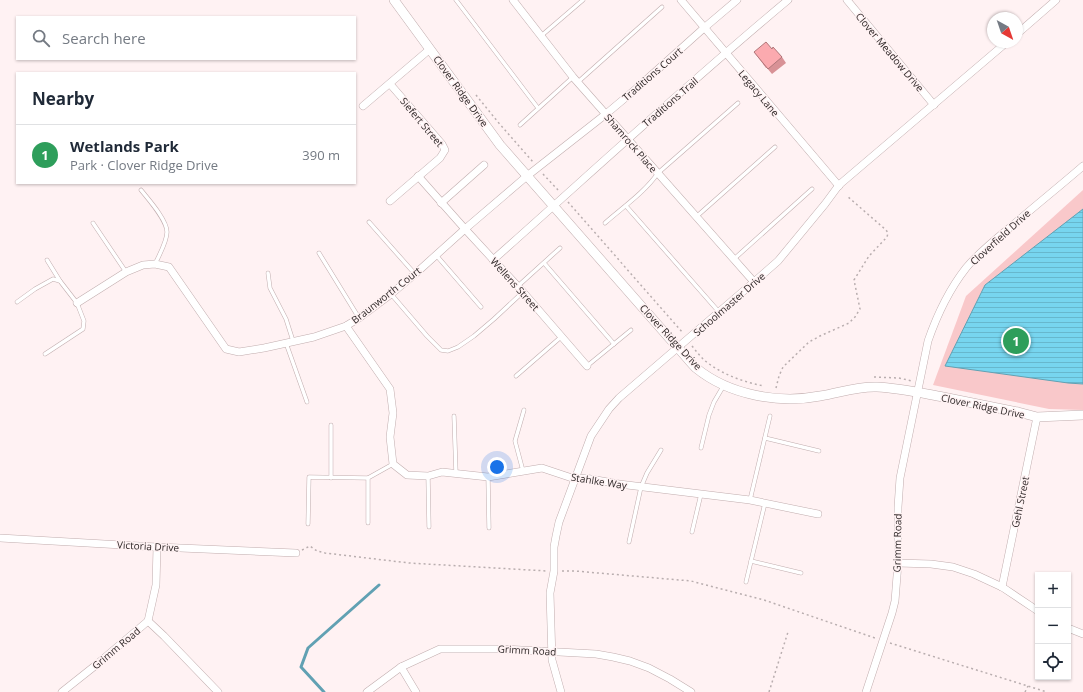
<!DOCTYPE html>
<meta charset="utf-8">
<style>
body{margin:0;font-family:"Open Sans",sans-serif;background:#f6f6f7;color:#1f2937}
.controls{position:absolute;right:12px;bottom:12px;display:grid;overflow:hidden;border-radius:0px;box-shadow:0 1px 3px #0004}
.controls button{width:36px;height:36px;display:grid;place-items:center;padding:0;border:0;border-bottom:1px solid #e0e1e3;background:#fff;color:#1f2937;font:20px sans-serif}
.compass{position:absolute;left:987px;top:12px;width:36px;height:36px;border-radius:50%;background:#fff;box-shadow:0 1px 3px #0004;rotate:140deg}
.you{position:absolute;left:497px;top:467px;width:14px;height:14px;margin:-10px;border:3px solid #fff;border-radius:50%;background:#1a73e8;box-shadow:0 0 0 6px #1a73e833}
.badge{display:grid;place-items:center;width:26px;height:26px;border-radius:50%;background:#b45309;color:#fff;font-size:13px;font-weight:700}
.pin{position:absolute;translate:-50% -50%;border:2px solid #fff;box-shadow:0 1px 4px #0006}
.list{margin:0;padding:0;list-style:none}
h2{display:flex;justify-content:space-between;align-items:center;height:52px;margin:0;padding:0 16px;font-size:17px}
h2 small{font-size:13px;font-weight:400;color:#747a83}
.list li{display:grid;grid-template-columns:26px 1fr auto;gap:12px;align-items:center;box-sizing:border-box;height:60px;padding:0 16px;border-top:1px solid #e0e1e3}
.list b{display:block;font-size:15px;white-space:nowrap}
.list p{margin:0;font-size:13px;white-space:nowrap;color:#747a83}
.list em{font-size:13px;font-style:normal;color:#747a83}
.icon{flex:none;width:22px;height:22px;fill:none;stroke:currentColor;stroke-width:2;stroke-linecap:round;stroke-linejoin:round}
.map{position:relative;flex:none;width:1083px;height:692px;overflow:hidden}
.search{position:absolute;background:#fff;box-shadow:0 1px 3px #0004;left:16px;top:16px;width:340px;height:44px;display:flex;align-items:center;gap:10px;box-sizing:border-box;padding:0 14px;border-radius:0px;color:#747a83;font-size:15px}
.panel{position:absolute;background:#fff;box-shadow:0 1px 3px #0004;left:16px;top:72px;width:340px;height:112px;border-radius:0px}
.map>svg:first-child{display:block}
</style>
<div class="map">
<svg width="1083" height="692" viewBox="0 0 1083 692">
<defs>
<pattern id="water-rules" width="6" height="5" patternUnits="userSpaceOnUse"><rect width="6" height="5" fill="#77d5ef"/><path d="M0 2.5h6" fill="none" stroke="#67b7cd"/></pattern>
</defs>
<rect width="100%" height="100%" fill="#fff2f3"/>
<polygon fill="#f9c8ca" points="1083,190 1083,410 1049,409 933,385 966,296"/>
<polygon fill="url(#water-rules)" stroke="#61a1b3" points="1083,209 1083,384 1068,383 945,366 985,285"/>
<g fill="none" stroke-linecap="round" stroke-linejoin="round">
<polyline stroke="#61a1b3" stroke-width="3" points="324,692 301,667 308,648 379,585"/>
<g stroke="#c1adae" stroke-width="4.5">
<g id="service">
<polyline points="456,0 538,108"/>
<polyline points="541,36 583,0"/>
<polyline points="578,82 662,7"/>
<polyline points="520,125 573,77"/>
<path d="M141,190C149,200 167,220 167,232C167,241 159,256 155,264"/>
<polyline points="626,206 719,312"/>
<polyline points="696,217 775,147"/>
<polyline points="369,222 415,274"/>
<polyline points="93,223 126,272"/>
<path d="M605,223C622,208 645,192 658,173L738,103"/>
<polyline points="319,253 359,318"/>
<polyline points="436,255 481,307"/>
<polyline points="734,259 812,189"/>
<polyline points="47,260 60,281"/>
<polyline points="544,263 614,344"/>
<polyline points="268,273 270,288 286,319 293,341"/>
<polyline points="518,286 560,248"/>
<polyline points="391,294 427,336 441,350 448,351 458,347 474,336 494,319 523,292"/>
<polyline points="17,302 35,289 53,279 60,281 77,303 84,321 83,329 45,354"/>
<polyline points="286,343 307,402"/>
<polyline points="587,366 631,330"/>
<polyline points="516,376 561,337"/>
<polyline points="454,416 456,473"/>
<polyline points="331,425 331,478"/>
<polyline points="765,438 819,451"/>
<polyline points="701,448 709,415 714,402 724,385"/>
<polyline points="523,471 515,441 524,410"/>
<polyline points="428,476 429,527"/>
<polyline points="488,477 489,528"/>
<polyline points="750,500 770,416"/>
<polyline points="368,523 368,478 393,464"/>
<polyline points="308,524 309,477 368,478"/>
<polyline points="692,532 701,494"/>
<polyline points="629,542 641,487 647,473 661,450"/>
<polyline points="751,561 801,573"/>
<polyline points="746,582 765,503"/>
</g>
</g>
<g stroke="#c1adae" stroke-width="8">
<g id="minor">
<polyline points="513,0 573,77 754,282"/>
<polyline points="681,0 839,186"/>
<polyline points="847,0 934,105"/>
<polyline points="1017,34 1056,0"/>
<polyline points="390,84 442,144 445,150 440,158 390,201"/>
<polyline points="363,106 430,49"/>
<polyline points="418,176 465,229 523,292 587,366"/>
<polyline points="441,203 484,165"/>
<path d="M493,260C591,173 687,84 788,0"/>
<polyline points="77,303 126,272 143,265 155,264 169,267 226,349 239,352 264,348 314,337 346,326 359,318 391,294 415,274 465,229 527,176 606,114 637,88 704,28 737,0"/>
<polyline points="346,326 390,389 393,413 390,437 393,464 407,475 428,476 442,472 488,477 542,468 575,479 585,478 619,484 750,500 818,514"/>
<polyline points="0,538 157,547 296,553"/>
<polyline points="898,563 931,564 953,567 974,574 1002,587 1038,611"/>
<polyline points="1002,587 1037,417"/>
<polyline points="148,621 164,636 218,692"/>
<polyline points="1068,628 1083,634"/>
<polyline points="401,667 416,692"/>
<polyline points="62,692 96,665 148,621 156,585 157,547"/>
<polyline points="367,692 401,667 440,649 501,649 596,654 613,657 630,661 649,668 670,679 691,692"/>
<polyline points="561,692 552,660 550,593 554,571 554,547 556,536 559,522 591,436 609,409 619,398 754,282 778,261 825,204 839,185 1007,42"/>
<path d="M866,692L892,613L895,601L898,563V507L900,478L928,341C937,315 948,291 966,268C979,252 997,238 1013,225C1036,205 1060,186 1083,166"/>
</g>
</g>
<g stroke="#c1adae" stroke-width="10">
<path id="tertiary" d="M394,0L500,145L678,348C684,354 690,362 696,368C729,395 779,404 820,396C839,393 858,386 877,387C899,388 921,393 943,397C968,402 993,407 1018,412L1037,417L1083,415"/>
</g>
<g stroke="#b9aeaf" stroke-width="1.5" stroke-dasharray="2 3" stroke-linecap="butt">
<polyline points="476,95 498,122 533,162"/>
<polyline points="543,174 558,190"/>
<polyline points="568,202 683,333"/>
<path d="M692,346C696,351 700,356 704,360C721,374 743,382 764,386"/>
<polyline points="874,377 899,378 912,381"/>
<polyline points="776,388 779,376 783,367 809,342 820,336 849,323 855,317 860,309 854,280 869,256 887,237 888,233 886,230 847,196"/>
<polyline points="302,550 310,546 317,551 325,553 409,563 547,571"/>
<polyline points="562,571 575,571 691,581 764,600 875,638"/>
<polyline points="890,643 1047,692"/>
<polyline points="769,692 788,632"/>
<polyline points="1025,692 1028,686"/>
</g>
<use href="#service" stroke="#fff" stroke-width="3.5"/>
<use href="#minor" stroke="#fff" stroke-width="7"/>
<use href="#tertiary" stroke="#fff" stroke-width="9"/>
</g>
<polygon fill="#d89296" points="772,49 782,57 786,63 772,74 767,68 766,68 754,52"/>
<polygon fill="#fbaaaf" stroke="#b0777a" points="766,42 772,49 773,47 782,57 768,69 754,52"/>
<g text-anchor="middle" stroke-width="3" stroke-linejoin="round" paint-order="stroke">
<g font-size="10" fill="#2f2828" stroke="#fff2f3">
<text transform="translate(890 52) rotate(50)" y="4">Clover Meadow Drive</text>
<text transform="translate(652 74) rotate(-41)" y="4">Traditions Court</text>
<text transform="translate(461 91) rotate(54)" y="4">Clover Ridge Drive</text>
<text transform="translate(759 93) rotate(50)" y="4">Legacy Lane</text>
<text transform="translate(670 102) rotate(-41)" y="4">Traditions Trail</text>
<text transform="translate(422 122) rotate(50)" y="4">Siefert Street</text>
<text transform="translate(631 143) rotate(49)" y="4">Shamrock Place</text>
<text transform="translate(1000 237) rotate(-42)" y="4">Cloverfield Drive</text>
<text transform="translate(515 284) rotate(48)" y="4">Wellens Street</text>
<text transform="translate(386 295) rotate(-38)" y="4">Braunworth Court</text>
<text transform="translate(729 304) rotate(-41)" y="4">Schoolmaster Drive</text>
<text transform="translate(671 337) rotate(47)" y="4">Clover Ridge Drive</text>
<text transform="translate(983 406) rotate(12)" y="4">Clover Ridge Drive</text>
<text transform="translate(599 481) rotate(9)" y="4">Stahlke Way</text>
<text transform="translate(1020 502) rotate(-78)" y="4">Gehl Street</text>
<text transform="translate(897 543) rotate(-89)" y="4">Grimm Road</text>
<text transform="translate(148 546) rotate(3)" y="4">Victoria Drive</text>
<text transform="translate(116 648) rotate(-40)" y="4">Grimm Road</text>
<text transform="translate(527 650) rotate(3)" y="4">Grimm Road</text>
</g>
</g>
</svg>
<div class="controls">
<button>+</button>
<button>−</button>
<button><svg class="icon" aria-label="locate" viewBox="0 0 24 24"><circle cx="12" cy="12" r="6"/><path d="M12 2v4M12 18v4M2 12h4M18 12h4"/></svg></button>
</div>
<svg class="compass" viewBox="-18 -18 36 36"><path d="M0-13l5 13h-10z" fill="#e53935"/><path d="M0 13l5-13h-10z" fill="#747a83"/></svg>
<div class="you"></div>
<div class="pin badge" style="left:1016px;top:341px;background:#2e9e5b">1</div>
<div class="search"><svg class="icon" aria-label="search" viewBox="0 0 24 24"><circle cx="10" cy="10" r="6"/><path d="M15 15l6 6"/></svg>Search here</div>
<section class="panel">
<h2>Nearby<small></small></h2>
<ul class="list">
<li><span class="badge" style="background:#2e9e5b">1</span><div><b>Wetlands Park</b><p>Park · Clover Ridge Drive</p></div><em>390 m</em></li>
</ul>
</section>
</div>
